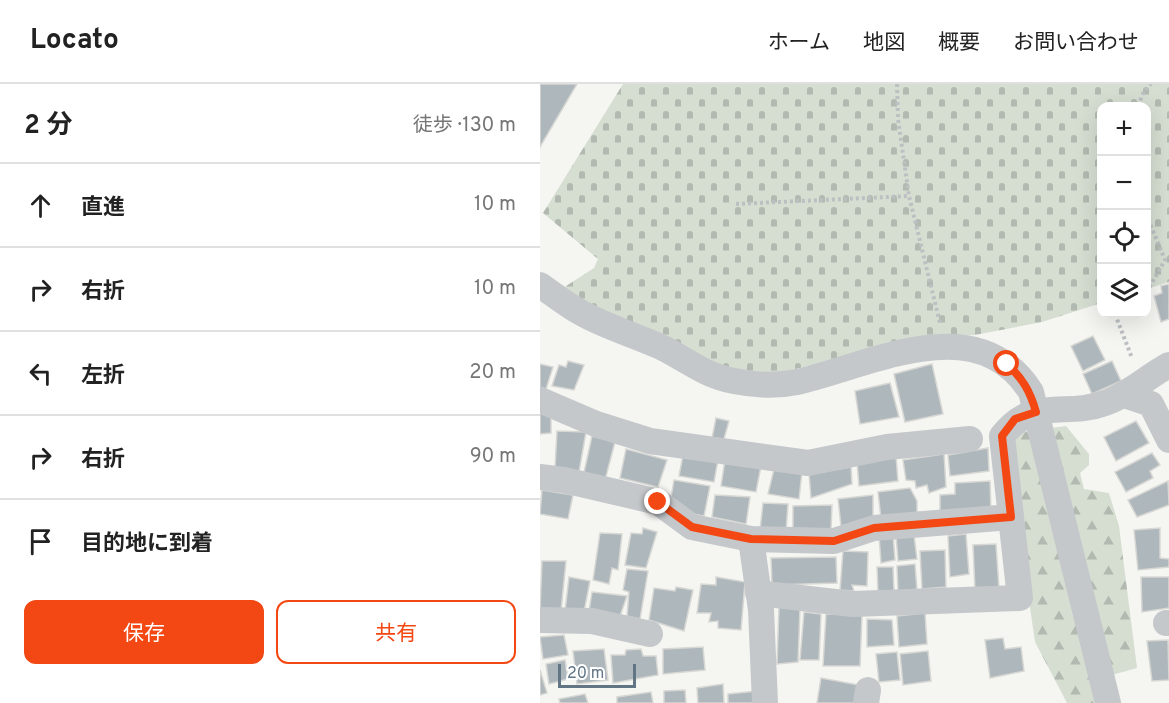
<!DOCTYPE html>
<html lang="ja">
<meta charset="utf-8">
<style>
body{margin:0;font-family:Overpass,"Noto Sans JP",sans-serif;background:#f2f2f2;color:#222}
.controls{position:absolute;right:18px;top:18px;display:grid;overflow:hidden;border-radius:12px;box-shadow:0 6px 24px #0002}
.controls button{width:54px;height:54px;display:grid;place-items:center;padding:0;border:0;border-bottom:2px solid #e0e0e0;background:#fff;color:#222;font:30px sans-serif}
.scale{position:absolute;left:18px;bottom:15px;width:78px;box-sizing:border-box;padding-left:6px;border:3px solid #617585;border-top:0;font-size:16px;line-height:21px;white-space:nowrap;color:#617585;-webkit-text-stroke:4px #fff;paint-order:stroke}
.stop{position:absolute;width:18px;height:18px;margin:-14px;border:4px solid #f34813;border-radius:50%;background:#fff}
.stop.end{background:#f34813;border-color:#fff;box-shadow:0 2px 6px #0008}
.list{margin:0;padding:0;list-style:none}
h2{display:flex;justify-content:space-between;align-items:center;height:78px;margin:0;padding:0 24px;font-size:26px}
h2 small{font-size:20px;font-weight:400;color:#767676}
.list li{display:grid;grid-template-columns:39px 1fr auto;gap:18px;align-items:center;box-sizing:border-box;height:84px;padding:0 24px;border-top:2px solid #e0e0e0}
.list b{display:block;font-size:22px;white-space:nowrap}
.list em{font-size:20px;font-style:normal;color:#767676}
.actions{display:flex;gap:12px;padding:18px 24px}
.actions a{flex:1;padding:14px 0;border:2px solid #f34813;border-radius:12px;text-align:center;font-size:21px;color:#f34813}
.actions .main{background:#f34813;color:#fff}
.icon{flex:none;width:33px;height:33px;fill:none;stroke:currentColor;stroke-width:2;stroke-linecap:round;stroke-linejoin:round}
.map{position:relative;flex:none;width:629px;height:619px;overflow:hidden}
header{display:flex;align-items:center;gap:36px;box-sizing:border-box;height:84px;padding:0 30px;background:#fff;border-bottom:2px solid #e0e0e0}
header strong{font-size:28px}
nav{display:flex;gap:33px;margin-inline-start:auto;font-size:21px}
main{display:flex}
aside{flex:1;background:#fff}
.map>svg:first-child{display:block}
</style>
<header>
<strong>Locato</strong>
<nav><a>ホーム</a><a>地図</a><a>概要</a><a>お問い合わせ</a></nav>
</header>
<main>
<aside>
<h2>2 分<small>徒歩 · 130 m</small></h2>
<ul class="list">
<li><svg class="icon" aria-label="ahead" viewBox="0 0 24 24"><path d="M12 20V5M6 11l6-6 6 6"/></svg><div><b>直進</b></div><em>10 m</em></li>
<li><svg class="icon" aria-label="right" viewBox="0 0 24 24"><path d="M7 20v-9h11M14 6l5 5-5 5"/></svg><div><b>右折</b></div><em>10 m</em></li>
<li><svg class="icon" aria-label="left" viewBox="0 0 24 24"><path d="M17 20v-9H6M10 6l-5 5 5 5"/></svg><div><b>左折</b></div><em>20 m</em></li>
<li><svg class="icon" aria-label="right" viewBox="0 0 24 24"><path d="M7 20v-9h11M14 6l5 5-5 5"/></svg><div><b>右折</b></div><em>90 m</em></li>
<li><svg class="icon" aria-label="arrive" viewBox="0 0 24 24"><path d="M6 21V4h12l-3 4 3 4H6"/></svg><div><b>目的地に到着</b></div></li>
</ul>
<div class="actions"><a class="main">保存</a><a>共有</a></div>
</aside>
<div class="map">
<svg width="629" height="619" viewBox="0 0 629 619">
<defs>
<pattern id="forest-firs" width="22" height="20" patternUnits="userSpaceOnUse" patternTransform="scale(1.5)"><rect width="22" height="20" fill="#d6ded2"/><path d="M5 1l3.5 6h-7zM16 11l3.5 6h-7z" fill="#b1b9b0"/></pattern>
<pattern id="cemetery-stones" width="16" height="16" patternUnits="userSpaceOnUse" patternTransform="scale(1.5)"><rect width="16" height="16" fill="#d6ded2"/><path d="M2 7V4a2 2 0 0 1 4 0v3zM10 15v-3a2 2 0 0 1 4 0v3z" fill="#b1b9b0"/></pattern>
</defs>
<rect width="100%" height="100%" fill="#f5f5f1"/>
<polygon fill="url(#forest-firs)" points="526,342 549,370 549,381 540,389 544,405 569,409 579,442 597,584 550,597 555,619 527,619 495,558 478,441 474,349"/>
<polygon fill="url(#cemetery-stones)" points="83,0 629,0 629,198 607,205 606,22 562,22 561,219 502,238 435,251 390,254 225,292 204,291 71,232 23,204 54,184 58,175 3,129"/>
<g fill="#aeb7bc" stroke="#d7d7d4" stroke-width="1.5">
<polygon points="0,0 37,0 0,63"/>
<polygon points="629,200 629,235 621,238 614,212 622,209 621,202"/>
<polygon points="553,252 565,276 543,287 531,262"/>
<polygon points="28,277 44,281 34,306 12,302 19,281 26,283"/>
<polygon points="572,277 581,297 552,310 543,290"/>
<polygon points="0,280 13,283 6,305 0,303"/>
<polygon points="392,280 403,330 365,338 354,290"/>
<polygon points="350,299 359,333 320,340 315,307"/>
<polygon points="0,328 11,331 11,349 0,350"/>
<polygon points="176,334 189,337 184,355 172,354"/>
<polygon points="596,337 609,359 576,377 564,353"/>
<polygon points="17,347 46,348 39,388 15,384"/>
<polygon points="52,352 75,358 65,396 43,393"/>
<polygon points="448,364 449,387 410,392 408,371"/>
<polygon points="86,365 127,376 118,403 80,394"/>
<polygon points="612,369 620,381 610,387 613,394 586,408 575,388"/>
<polygon points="404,370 406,403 389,409 387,401 376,404 375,397 366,396 363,376"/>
<polygon points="143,371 178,376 174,398 139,392"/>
<polygon points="356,372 358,397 319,402 317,378"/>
<polygon points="185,376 221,382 216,408 181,402"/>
<polygon points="311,383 312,400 271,414 269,390"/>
<polygon points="234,385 262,388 259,415 228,410"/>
<polygon points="134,396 170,402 164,432 148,429 130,420"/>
<polygon points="450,397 451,427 400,433 400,411 415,410 415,399"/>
<polygon points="628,397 629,421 597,433 588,416"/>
<polygon points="370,404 377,417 377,429 341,435 338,408"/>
<polygon points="2,406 33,411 28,435 0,430"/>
<polygon points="175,411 210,413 206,440 172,433"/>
<polygon points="333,411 333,436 301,442 298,415"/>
<polygon points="223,419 248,420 246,447 220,446"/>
<polygon points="292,421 291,445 253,448 253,422"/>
<polygon points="103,444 117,448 106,484 85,481 91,449 102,450"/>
<polygon points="620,444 620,474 629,475 629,483 598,486 594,446"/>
<polygon points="60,449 82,450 78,486 72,484 69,500 53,496"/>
<polygon points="353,450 355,476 341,479 339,451"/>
<polygon points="426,450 429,490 410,493 408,452"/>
<polygon points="356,451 374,451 377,475 358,477"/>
<polygon points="456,460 459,504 435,506 433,461"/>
<polygon points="405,466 406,503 382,505 380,467"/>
<polygon points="303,467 328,468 327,502 312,501 314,507 300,506"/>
<polygon points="296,473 297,499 232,501 231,474"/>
<polygon points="2,477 26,477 21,527 0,527"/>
<polygon points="375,480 377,505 358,508 357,482"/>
<polygon points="337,483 353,483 354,508 338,509"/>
<polygon points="87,485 108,487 100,535 87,532 89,508 83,506"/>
<polygon points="29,493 50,497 44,528 25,527"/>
<polygon points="176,493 205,498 201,546 178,544 178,537 169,538 171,529 157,529 161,500 176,501"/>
<polygon points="601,493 629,493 629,524 602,528"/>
<polygon points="136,503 153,506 144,547 109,536 114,504 135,507"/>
<polygon points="52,508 87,512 80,532 49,527"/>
<polygon points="239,523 260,525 258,578 237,580"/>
<polygon points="264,528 281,530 279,576 260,576"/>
<polygon points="385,529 387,560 359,563 357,532"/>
<polygon points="286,530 322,531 320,582 283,582"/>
<polygon points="327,535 352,536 354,561 327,563"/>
<polygon points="24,551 28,571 3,575 0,553"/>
<polygon points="463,554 465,565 481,563 484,587 450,594 445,556"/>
<polygon points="628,556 629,596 612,597 607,557"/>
<polygon points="163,563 165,586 123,590 123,565"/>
<polygon points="64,565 68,596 37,600 33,567"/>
<polygon points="101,565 103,572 116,572 118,591 73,599 71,571 85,571 86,566"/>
<polygon points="388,567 391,597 363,601 360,570"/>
<polygon points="357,568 360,596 339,598 336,570"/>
<polygon points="25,576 28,595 9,600 6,580"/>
<polygon points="0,586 7,609 0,611"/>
<polygon points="281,594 324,602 320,619 277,619"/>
<polygon points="183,600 184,619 158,619 157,604"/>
<polygon points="145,606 146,619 124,619 124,607"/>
<polygon points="217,607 218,619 188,619 188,610"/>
<polygon points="111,608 113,619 77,619 77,613"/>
<polygon points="45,610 48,619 20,619 19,615"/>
</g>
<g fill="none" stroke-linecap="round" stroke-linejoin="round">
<g stroke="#bdc0c2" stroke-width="4" stroke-dasharray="3 3" stroke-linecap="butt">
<polyline points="357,0 358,35 369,112 400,239"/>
<polyline points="598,22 604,7 611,0"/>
<polyline points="196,120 369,112"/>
<polyline points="606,130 625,176 606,209"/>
<polyline points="575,230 592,274"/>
</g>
<g stroke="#c4c8cb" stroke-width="26">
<path d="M0,201C11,209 22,217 33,224C60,241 92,250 121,263C146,275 165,292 194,297C214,301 238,302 257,298C332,281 437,223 491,308L568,619"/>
<polyline points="584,311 611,320 629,356"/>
<polyline points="0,316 56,340 110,357 268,379 347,363 430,355"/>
<polyline points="0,393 24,396 118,418 152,443 211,455 294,457 334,444 471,433"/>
<polyline points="211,455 221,526 225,619"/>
<path d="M218,509L313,520L480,514L462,352C494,311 525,334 565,319C588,311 607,293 629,281"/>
<polyline points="0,536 52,537 110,550"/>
<polyline points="626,539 629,539"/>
<polyline points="326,619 328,606"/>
</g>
</g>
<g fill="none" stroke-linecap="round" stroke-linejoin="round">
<path stroke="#f34813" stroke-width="8" d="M118,418L152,443L211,455L294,457L334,444L471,433L462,352L475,335L496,328C490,307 483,295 467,280"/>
</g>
</svg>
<div class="controls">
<button>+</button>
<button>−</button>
<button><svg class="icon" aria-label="locate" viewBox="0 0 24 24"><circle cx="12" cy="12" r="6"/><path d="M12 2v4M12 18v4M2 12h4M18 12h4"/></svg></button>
<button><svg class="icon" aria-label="layers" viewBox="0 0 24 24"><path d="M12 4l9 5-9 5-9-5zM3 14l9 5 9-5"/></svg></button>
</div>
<div class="scale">20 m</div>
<div class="stop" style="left:467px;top:280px"></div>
<div class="stop end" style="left:118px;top:418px"></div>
</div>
</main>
